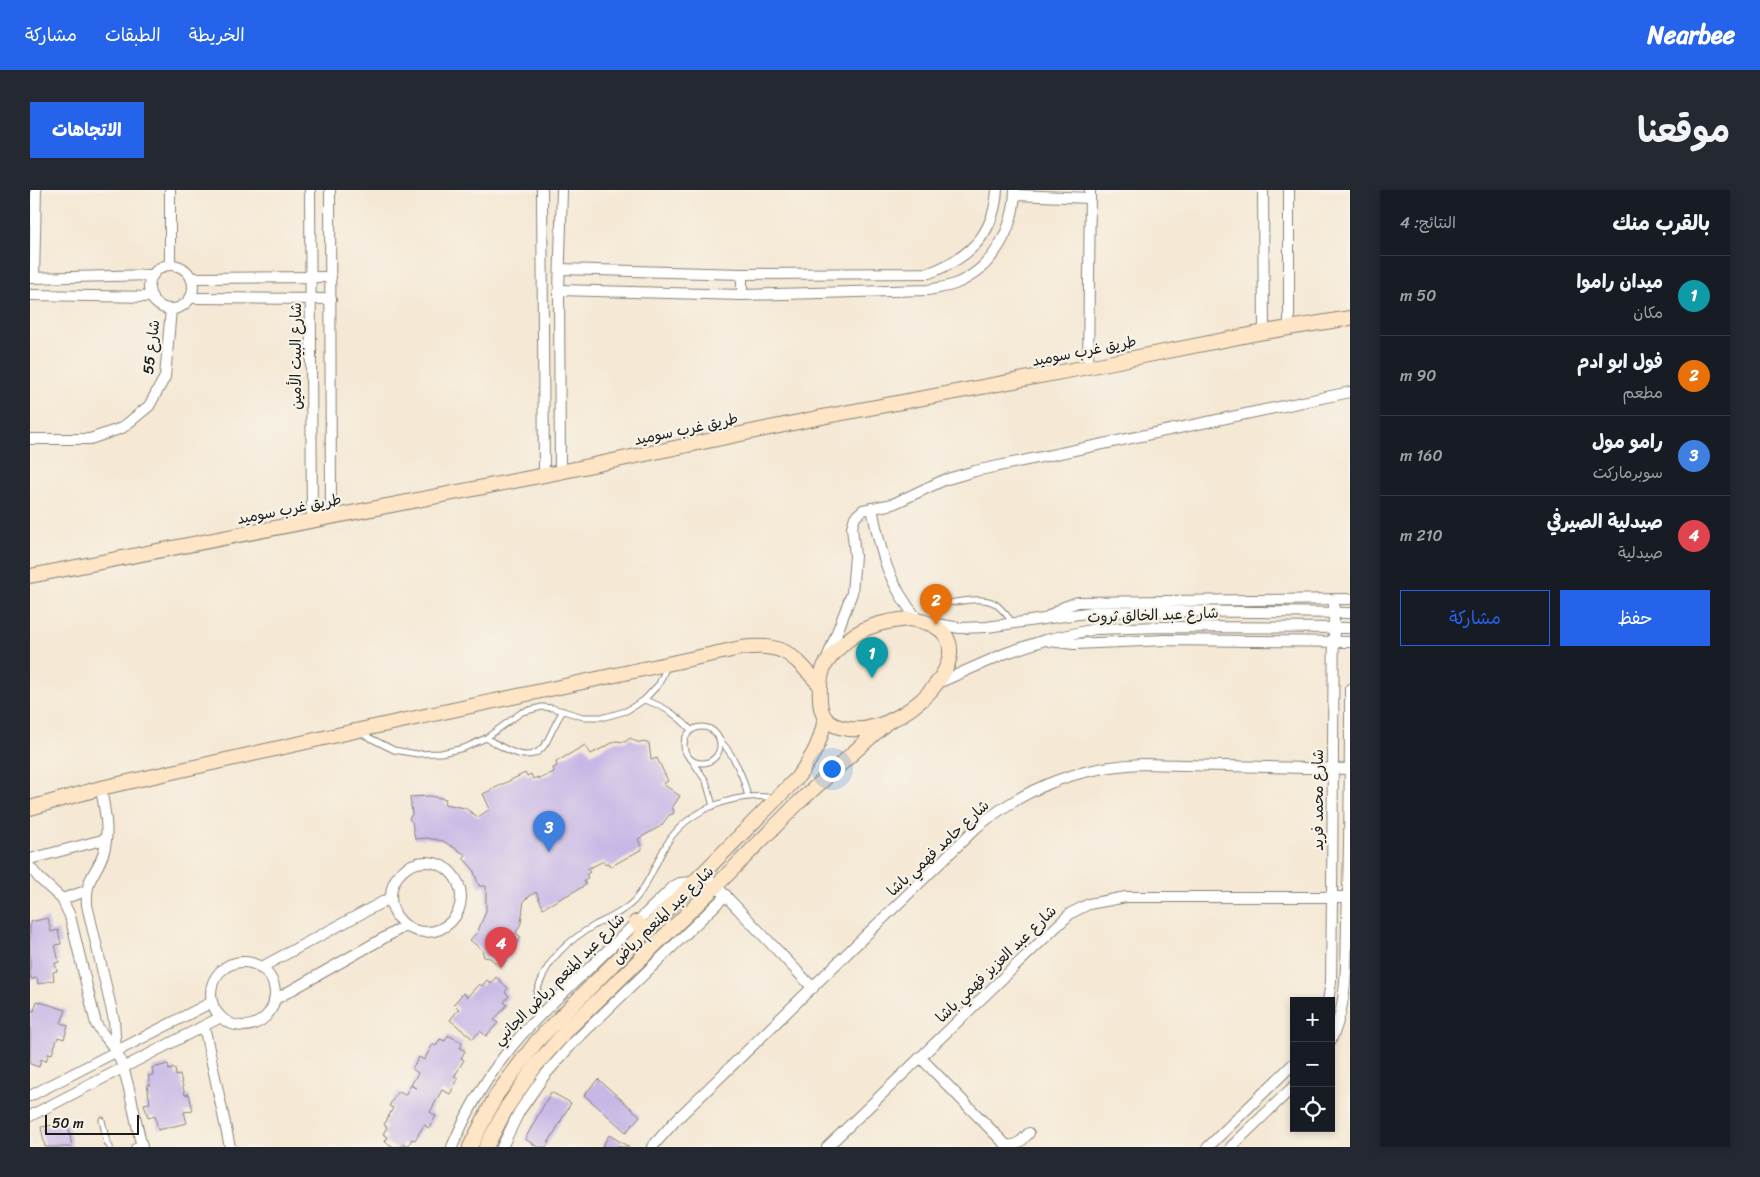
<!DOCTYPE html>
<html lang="ar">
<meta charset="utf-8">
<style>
body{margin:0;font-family:Sriracha,"Playpen Sans Arabic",sans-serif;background:#242831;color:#f1f3f6;direction:rtl}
.controls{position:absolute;right:15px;bottom:15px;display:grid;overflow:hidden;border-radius:0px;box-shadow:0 2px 8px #0003}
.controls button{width:45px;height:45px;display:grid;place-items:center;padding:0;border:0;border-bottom:1px solid #363941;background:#171b24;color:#f1f3f6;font:25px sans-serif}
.scale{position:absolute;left:15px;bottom:12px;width:94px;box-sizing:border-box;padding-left:5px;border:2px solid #1c1c1c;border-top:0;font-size:14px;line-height:18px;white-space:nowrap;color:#1c1c1c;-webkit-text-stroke:4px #f7f3e8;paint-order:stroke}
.you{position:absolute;left:801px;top:578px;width:18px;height:18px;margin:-12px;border:4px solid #fff;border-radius:50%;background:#1a73e8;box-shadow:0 0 0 8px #1a73e833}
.badge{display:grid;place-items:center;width:32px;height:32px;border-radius:50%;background:#2563eb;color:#fff;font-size:16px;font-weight:700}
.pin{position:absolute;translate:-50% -41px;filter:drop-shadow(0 1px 2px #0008)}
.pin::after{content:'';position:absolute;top:26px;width:18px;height:15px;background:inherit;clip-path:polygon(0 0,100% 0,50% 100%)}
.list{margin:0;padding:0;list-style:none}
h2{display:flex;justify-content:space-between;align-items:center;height:65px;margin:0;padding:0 20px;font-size:21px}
h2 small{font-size:16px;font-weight:400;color:#9ea1a6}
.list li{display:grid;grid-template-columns:32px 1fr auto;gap:15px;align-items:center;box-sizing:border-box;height:80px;padding:0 20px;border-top:1px solid #363941}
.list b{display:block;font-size:19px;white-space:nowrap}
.list p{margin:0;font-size:16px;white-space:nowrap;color:#9ea1a6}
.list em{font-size:16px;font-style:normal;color:#9ea1a6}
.actions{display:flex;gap:10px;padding:15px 20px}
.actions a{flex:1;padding:11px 0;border:1px solid #2563eb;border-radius:0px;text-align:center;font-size:18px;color:#2563eb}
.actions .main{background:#2563eb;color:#fff}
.icon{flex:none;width:28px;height:28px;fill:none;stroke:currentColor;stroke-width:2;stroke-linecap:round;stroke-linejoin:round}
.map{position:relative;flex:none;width:1320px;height:957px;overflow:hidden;direction:ltr;border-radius:0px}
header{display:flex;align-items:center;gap:30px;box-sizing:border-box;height:70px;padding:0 25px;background:#2563eb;color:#fff}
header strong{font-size:24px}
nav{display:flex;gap:28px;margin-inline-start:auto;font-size:18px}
.intro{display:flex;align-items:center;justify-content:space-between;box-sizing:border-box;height:120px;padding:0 30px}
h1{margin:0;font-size:35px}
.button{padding:12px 22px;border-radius:0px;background:#2563eb;color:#fff;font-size:18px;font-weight:700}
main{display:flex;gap:30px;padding:0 30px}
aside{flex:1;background:#171b24;border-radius:0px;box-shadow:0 2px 8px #0003}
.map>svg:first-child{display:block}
</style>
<header>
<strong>Nearbee</strong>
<nav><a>الخريطة</a><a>الطبقات</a><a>مشاركة</a></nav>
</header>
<div class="intro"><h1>موقعنا</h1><a class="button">الاتجاهات</a></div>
<main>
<aside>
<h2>بالقرب منك<small>النتائج: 4</small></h2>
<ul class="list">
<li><span class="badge" style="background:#0f9aa8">1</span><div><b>ميدان راموا</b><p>مكان</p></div><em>50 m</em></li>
<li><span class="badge" style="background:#e8710a">2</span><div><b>فول ابو ادم</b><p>مطعم</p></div><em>90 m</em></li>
<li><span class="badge" style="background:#3f7fe0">3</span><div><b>رامو مول</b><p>سوبرماركت</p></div><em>160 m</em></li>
<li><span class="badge" style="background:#e0444e">4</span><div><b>صيدلية الصيرفي</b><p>صيدلية</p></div><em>210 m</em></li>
</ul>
<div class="actions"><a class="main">حفظ</a><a>مشاركة</a></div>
</aside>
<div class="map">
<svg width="1320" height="957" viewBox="0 0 1320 957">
<rect width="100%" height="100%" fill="#f7f3e8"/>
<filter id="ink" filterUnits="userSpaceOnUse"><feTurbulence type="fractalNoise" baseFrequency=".02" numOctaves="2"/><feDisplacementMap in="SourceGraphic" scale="10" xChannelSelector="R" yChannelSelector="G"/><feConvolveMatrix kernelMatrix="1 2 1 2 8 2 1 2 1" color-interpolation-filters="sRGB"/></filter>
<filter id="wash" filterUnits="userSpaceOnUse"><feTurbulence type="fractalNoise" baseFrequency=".0096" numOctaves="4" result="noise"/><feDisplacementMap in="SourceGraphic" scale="20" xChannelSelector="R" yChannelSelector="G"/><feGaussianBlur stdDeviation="1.12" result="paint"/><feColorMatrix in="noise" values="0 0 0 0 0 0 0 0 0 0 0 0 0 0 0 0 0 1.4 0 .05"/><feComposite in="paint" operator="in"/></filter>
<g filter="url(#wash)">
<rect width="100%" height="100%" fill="#f5e8d4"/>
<g id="blocks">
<g fill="#c7b7e6">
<polygon points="600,548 607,552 619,553 621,570 627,568 638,591 633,594 650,606 642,618 644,620 643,624 639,625 631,636 608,649 612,659 580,677 578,673 575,674 574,671 557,679 560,682 556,685 558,688 554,691 556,695 513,718 506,702 494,710 491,733 486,743 491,747 471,778 460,768 454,767 452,760 440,750 448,741 456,721 456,696 449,696 443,679 433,668 436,665 413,651 397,648 385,649 382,632 379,629 382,624 380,607 400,606 416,609 414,614 435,618 448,627 460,619 453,604 495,583 497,586 501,584 503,589 508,587 509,589 524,582 523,578 527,576 526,572 555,555 561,564 586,551 595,552"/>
<polygon points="18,728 21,742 28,740 31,754 25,755 29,772 25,773 27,781 23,782 24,790 8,794 7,788 1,789 0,784 0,732"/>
<polygon points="466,787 478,798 475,802 479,806 474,812 477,815 464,830 468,833 456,846 450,841 443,849 420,830 429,819 424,814 433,803 437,807 449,794 452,796 457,790 461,793"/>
<polygon points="7,811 36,820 31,833 38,836 34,849 28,847 22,864 19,863 16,871 11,869 9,877 0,874 0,820 4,821"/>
<polygon points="418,845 433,853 430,858 435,861 431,868 434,870 424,887 428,889 420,904 412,900 400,922 406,926 399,938 394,935 385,950 382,949 378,956 373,953 371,957 364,957 355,952 358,947 353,944 357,937 354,935 363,918 359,916 368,901 375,905 381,895 387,899 381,895 388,883 382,879 389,867 394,870 403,854 406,856 410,849 415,851"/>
<polygon points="138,874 139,880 145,878 146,886 150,885 155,905 159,904 163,921 154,922 157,933 128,940 125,926 118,928 114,914 120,913 117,895 120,895 118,886 123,885 122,878"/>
<polygon points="568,889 610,926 596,942 554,905"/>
<polygon points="521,902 541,913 516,957 508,957 495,949"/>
<polygon points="38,933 42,957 15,957 11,937"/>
<polygon points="579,945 599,957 572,957"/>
</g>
</g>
</g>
<g filter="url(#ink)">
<use href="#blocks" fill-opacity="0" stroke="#888278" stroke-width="1"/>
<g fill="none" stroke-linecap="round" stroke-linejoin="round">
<g stroke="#888278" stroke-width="7">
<g id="lane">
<path d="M916,413C929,412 951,406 964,413C972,418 978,427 984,434"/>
<path d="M614,510C634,516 647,525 661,540"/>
<circle cx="672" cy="555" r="18"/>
<polyline points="330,543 364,560 387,564 411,563 434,558 456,548 492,522 512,517 523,518 553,527 575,527 596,521 614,510 629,494 637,476"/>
<path d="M456,548C474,558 501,578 516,553C522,542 526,531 533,521"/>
<path d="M690,550C705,567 713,584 718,607"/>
<polyline points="663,572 676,591 683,616"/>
<path d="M509,825C508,819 506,812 506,806C506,801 509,796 511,791C520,766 542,748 565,735C579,728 593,722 604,711C619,694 625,674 636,655C657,619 707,601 746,608"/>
<polyline points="72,930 77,953 80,957"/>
<polyline points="104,957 111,955"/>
</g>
</g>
<g stroke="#888278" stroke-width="12">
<g id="street">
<polyline points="140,0 140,75"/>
<polyline points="280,0 282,331"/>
<polyline points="300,0 301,327"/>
<polyline points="512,0 514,285"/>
<polyline points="1233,0 1234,142"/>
<polyline points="1259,0 1259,137"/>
<polyline points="985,5 1060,8"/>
<circle cx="141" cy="97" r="22"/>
<path d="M530,79L712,84L899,83C939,68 964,45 967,0"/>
<polyline points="0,88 123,85"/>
<polyline points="4,88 6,0"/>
<polyline points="162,88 301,87"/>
<path d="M529,100L712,105L898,100C907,98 917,97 925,94C963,79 984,39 985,0"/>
<polyline points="0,105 122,107"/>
<polyline points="712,105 712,84"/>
<polyline points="161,108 301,109"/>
<polyline points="1058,177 1060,0"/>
<polyline points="0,249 60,249 92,238 119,216 135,187 141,119"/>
<polyline points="530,282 529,100 532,0"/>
<path d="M842,318C851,364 858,393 888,430"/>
<polyline points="1019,426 1034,417 1048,412 1320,409"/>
<polyline points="901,433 930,438 957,437 1063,422 1135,421 1320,423"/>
<polyline points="1019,451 1044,454 1135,450 1320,452"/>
<polyline points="798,466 822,403 825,366 822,337 825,327 833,320 863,314 914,290 945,281 1320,202"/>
<polyline points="906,494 976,463 1015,450 1065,439 1133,437 1320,438"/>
<path d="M71,598C74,618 80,640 74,661C67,685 55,686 57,715L84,830L86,861"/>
<polyline points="0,669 76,649"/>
<circle cx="396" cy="707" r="35"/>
<path d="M0,677L9,688L32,709L40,726L66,834C72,844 82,854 87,863C99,887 105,930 112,957"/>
<polyline points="674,683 783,798"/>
<polyline points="32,709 56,701"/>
<circle cx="213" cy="804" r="32"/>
<polyline points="230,778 360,708"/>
<polyline points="244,810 375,736"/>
<polyline points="1298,811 1301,792 1302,707 1304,410"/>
<polyline points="174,836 200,957"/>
<path d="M1301,850C1318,813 1316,773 1317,733C1320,655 1320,577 1320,499"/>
<path d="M890,867L976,955C988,957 992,950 999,943"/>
<polyline points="0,906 182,812"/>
<polyline points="0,926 191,827"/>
<path d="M422,957C436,924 453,893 475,865C497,836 524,811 551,786C582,756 613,726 644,696L650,693L665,692"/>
<polyline points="472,957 489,922 514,886 543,853 696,705"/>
<path d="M622,957L645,931L947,637C997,597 1047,577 1112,574L1320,579"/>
<polyline points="797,957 1027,736 1041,723 1059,714 1096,707 1319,707"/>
<polyline points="1178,957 1264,873"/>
<polyline points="1201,957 1264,896"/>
</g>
</g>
<g stroke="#888278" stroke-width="16">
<g id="secondary">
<polyline points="0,386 530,282 792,227 1058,177 1234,142 1320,128"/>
<path d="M879,429C974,440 883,546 819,539C810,538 802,536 796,529C787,519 789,489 794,477C798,469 812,454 819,449C836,435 858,431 879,429Z"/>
<path d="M0,618L71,598L325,541L711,458C755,452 762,465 790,495"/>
<polyline points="606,732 617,741"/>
<path d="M440,957L467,904L507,851L767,588C783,566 790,555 795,528"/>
<polyline points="456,957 477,917 506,875 538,839 686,696 769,612 855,534"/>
</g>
</g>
<use href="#lane" stroke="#fff" stroke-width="5"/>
<use href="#street" stroke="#fff" stroke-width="10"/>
<use href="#secondary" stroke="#fde5c5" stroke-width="14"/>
</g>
</g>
<g text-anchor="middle" stroke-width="4.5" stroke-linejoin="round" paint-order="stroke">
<g font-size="15" fill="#1c1c1c" stroke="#f7f3e8">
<text transform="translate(121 157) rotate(-83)" y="5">شارع 55</text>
<text transform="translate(1054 161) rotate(-11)" y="5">طريق غرب سوميد</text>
<text transform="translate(266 166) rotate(-90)" y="5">شارع البيت الأمين</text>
<text transform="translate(656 239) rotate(-12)" y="5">طريق غرب سوميد</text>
<text transform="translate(259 319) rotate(-11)" y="5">طريق غرب سوميد</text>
<text transform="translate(1123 425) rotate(-2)" y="5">شارع عبد الخالق ثروت</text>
<text transform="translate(1288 610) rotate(-90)" y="5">شارع محمد فريد</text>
<text transform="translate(908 658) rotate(-43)" y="5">شارع حامد فهمي باشا</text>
<text transform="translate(633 725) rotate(-44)" y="5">شارع عبد المنعم رياض</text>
<text transform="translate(966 774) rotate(-44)" y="5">شارع عبد العزيز فهمي باشا</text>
<text transform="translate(529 789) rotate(-45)" y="5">شارع عبد المنعم رياض الجانبي</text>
</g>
</g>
</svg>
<div class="controls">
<button>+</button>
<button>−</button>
<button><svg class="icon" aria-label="locate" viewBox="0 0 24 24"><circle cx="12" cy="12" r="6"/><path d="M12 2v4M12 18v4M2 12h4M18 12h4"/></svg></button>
</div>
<div class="scale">50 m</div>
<div class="you"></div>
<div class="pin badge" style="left:842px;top:488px;background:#0f9aa8">1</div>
<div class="pin badge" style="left:906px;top:435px;background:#e8710a">2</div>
<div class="pin badge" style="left:519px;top:662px;background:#3f7fe0">3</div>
<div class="pin badge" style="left:471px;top:778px;background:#e0444e">4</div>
</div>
</main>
